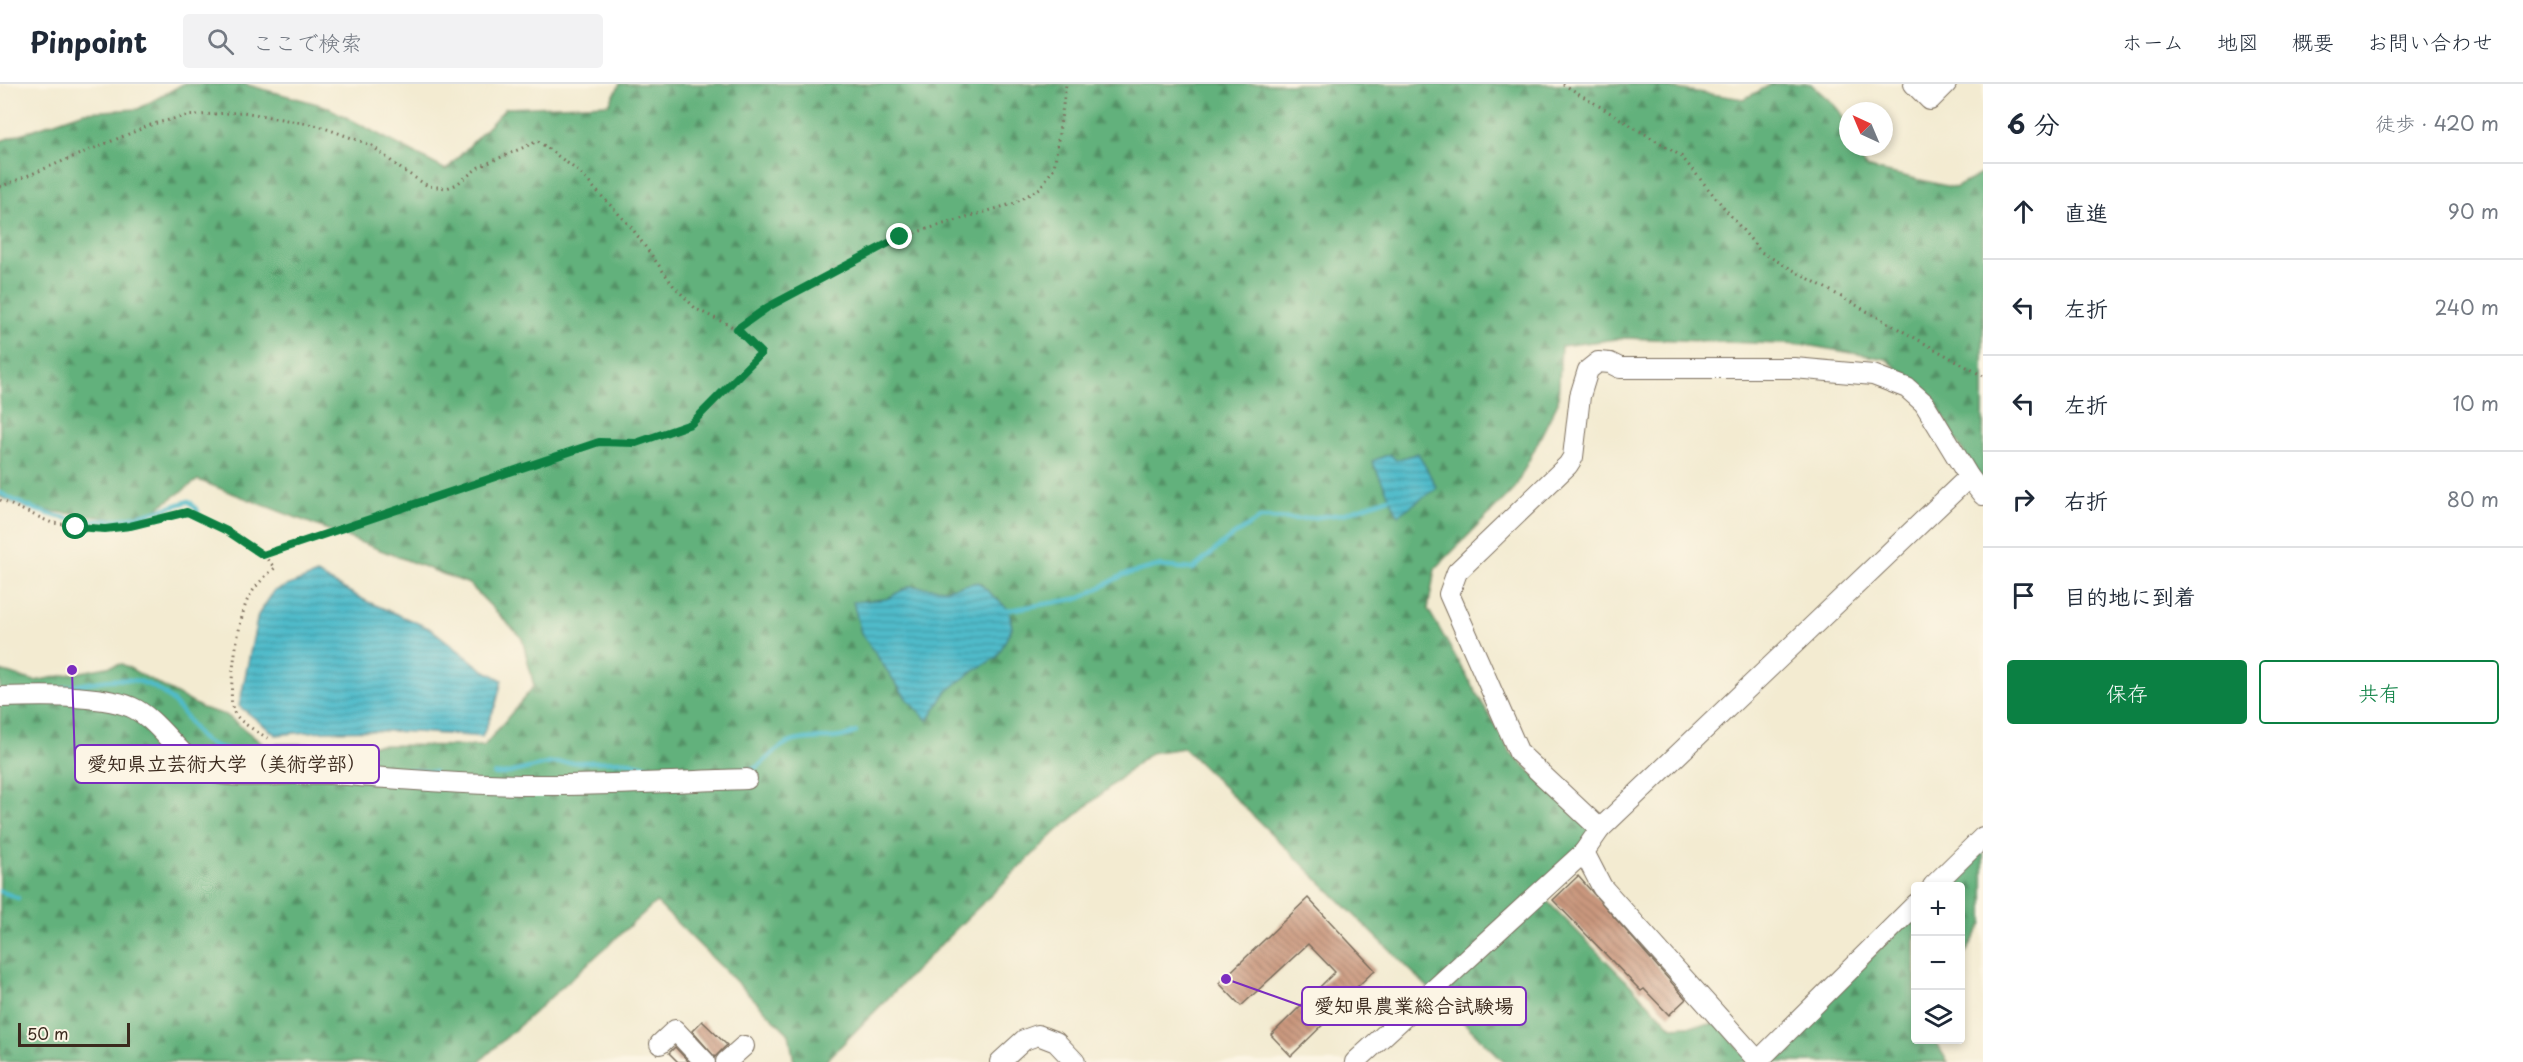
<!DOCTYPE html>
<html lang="ja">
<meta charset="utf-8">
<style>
body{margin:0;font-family:"Playpen Sans","Klee One",sans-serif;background:#f2f2f3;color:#1f2937}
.controls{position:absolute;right:18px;bottom:18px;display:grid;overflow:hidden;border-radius:6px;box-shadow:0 3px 9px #0003}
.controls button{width:54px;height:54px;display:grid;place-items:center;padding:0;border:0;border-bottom:2px solid #e0e1e3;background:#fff;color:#1f2937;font:30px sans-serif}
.compass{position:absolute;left:1839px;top:18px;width:54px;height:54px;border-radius:50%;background:#fff;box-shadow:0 3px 9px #0003;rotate:316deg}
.scale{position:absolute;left:18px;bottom:15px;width:112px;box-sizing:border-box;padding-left:6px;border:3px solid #3b2a1e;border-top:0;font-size:16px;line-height:21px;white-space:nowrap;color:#3b2a1e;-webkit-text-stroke:4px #fcf5e5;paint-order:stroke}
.stop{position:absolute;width:18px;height:18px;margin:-14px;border:4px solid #0b8043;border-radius:50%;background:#fff}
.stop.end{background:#0b8043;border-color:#fff;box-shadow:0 2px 6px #0008}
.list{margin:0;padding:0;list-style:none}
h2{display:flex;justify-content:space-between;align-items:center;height:78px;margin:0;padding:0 24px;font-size:26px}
h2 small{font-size:20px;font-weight:400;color:#747a83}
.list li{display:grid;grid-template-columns:39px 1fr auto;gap:18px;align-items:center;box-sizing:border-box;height:96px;padding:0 24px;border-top:2px solid #e0e1e3}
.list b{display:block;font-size:22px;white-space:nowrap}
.list em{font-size:20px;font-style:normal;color:#747a83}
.actions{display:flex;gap:12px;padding:18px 24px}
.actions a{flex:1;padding:14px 0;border:2px solid #0b8043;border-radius:6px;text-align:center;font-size:21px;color:#0b8043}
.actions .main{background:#0b8043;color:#fff}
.icon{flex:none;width:33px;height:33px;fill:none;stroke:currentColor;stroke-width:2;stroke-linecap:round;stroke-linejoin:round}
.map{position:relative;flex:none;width:1983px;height:978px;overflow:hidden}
header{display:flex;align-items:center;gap:36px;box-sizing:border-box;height:84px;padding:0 30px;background:#fff;border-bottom:2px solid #e0e1e3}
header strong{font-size:28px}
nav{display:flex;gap:33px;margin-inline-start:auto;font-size:21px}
.search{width:420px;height:54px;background:#f2f2f3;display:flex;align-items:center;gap:15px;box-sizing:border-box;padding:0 21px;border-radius:6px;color:#747a83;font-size:22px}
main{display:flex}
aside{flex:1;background:#fff}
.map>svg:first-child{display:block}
</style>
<header>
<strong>Pinpoint</strong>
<div class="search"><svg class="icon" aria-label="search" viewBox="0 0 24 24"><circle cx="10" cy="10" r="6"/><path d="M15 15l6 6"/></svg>ここで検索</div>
<nav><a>ホーム</a><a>地図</a><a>概要</a><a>お問い合わせ</a></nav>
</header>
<main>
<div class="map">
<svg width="1983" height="978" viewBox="0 0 1983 978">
<defs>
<pattern id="forest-firs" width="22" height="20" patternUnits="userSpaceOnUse" patternTransform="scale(1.5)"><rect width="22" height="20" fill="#62b17c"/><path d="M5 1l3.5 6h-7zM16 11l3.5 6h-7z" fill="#529065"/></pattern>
<pattern id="water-rules" width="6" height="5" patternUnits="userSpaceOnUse" patternTransform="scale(1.5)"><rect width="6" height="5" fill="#4fbbca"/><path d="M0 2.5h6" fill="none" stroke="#4398a3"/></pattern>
<pattern id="building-back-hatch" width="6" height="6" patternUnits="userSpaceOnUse" patternTransform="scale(1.5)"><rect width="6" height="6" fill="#ca987e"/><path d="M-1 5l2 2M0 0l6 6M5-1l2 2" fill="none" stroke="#a57c67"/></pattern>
</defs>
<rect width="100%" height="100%" fill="#fcf5e5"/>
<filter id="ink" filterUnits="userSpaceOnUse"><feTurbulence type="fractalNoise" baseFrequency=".0167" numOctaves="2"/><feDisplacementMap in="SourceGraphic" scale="12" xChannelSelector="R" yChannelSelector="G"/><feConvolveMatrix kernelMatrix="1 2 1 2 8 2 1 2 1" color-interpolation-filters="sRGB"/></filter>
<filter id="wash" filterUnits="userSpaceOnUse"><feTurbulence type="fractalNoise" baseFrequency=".008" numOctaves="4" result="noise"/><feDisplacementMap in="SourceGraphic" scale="24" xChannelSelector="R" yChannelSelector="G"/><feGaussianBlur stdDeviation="1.35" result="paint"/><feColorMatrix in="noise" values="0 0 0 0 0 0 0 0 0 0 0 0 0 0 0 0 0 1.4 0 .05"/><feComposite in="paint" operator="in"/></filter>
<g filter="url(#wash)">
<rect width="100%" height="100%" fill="#f3ebd1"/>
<g fill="url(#forest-firs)" stroke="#4e6e4d" stroke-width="1.5">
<path d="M183,0H244L325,22L446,86L506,24L609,20L620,0H1643L1744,15L1772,0H1811C1836,23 1848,26 1848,63H1857L1865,83L1955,104L1983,89V403L1933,314L1886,275L1806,261L1625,254L1561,262L1558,318L1515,404L1435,485L1428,525L1511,669L1592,746L1546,816L1672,943L1717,940L1752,978H1504L1184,664L1150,669L1056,748L959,842L825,978H794L789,950L656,818L479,978H0V587L35,597L122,580L202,624L226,631L263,660L484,662L534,602L522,554L469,500L198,396L139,437L29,425L0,413V57L84,28L138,25Z"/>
<polygon points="1980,766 1983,770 1983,839 1961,877 1960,802 1943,802"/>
<polygon points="1915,830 1916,956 1934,956 1948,978 1766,978"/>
</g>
<g fill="url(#water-rules)" stroke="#457274" stroke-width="1.5">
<polygon points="1418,369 1437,404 1398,431 1372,377 1390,370 1396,376"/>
<path d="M317,490L366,517L431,545L482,585L502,596L496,620L482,653C414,647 344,643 276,651L239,622L258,531L274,507Z"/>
<polygon points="978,498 1009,526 1012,544 997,573 969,590 946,608 928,637 906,614 861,549 853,518 886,515 910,502 945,505"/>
</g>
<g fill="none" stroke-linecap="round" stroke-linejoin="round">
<g stroke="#4fbbca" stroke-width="4.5">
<path d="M0,409C72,448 113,442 189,417L198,427"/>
<polyline points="1009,526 1081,514 1123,491 1158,482 1193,485 1227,456 1260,434 1301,435 1343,430 1389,414"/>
<path d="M63,604C115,594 150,583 185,632C199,651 198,657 221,664C288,683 365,682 434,688"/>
<path d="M732,687C739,685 749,687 755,684C765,680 774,664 788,659C810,650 835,659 856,648"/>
<polyline points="494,690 504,690 551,679 625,677 674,689"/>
<polyline points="0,807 18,814"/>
</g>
</g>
<g id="blocks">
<g fill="url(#building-back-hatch)">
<polygon points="1578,792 1686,915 1669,931 1644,905 1641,907 1553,816"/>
<polygon points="1308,814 1375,886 1340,919 1342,922 1291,972 1271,951 1335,888 1308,860 1241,922 1219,899"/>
<polygon points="702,937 727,961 715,973 692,947"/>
<polygon points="675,963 689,978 678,978 669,969"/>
</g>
</g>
</g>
<g filter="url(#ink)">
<use href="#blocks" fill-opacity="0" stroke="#7b6e5d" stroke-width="1.5"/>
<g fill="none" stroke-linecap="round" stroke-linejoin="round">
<g stroke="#7b6e5d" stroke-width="22">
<g id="minor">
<polyline points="1914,0 1930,16 1946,0"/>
<path d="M0,613C35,612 99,610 131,623C165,638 181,684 221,690C256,695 293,688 330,690C382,693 435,699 488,700C574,703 661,698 747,695"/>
<polyline points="1600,745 1519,669 1449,510 1457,488 1568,381 1573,373 1580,312 1588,286 1598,278 1610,279 1620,284 1794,284 1873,291 1907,304 1924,319 1969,393 1983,411"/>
<polyline points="1584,768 1602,803 1758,977"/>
<polyline points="1933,802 1983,753"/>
<polyline points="660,960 675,946 705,978"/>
<polyline points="726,978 744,962"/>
<polyline points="1000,978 1024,956 1038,951 1056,958 1075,978"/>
<polyline points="1355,978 1584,768 1600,745 1969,393"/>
<polyline points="1757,978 1916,820"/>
</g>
</g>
<g stroke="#7b6e5d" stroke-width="3" stroke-dasharray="1.5 4.5" stroke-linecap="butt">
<polyline points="1563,0 1681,72 1761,168 1983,292"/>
<polyline points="0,103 153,40 185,32 243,28 319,42 371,61 401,85 428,102 447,104 457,100 479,83 538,57 578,87 631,143 673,201 696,225 737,245"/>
<path d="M0,416L52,439L105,445L130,442L187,428L227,447L263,471L275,484C263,494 255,502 248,515C239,531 227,610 233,626C238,639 259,648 269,655"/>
<polyline points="263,471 599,358 636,359 691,340 761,269 737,245 768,223 900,153 1015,119 1040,104 1054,84 1066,0"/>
</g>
<use href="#minor" stroke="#fff" stroke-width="20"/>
</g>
</g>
<g fill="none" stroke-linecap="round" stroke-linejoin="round" filter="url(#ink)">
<polyline stroke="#0b8043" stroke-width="8" points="76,443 105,445 130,442 187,428 227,447 263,471 599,358 636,359 691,340 761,269 737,245 768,223 900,153"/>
</g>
<path fill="none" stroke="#7b2cbf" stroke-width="2" d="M72 586L75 680M1226 895L1302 922"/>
<g fill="#7b2cbf" stroke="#fcf5e5" stroke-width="2">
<circle cx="72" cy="586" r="6"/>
<circle cx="1226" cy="895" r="6"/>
</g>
<g fill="#fcf5e5" stroke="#7b2cbf" stroke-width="2">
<rect x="75" y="661" width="304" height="38" rx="6"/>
<rect x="1302" y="903" width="224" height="38" rx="6"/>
</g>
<g font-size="20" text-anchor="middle" font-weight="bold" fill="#3b2a1e">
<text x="227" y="687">愛知県立芸術大学（美術学部）</text>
<text x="1414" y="929">愛知県農業総合試験場</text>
</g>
</svg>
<div class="controls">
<button>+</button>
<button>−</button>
<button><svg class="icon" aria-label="layers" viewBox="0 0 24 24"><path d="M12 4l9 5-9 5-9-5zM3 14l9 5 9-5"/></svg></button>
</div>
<svg class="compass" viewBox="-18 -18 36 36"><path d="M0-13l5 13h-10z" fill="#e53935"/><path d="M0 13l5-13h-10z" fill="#747a83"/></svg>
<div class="scale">50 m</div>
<div class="stop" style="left:76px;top:443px"></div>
<div class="stop end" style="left:900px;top:153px"></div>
</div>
<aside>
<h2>6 分<small>徒歩 · 420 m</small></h2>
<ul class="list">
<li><svg class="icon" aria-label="ahead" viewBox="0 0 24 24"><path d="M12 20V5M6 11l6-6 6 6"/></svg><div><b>直進</b></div><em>90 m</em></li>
<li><svg class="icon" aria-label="left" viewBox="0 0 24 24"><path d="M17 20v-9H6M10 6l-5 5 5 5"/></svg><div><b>左折</b></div><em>240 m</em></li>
<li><svg class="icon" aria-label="left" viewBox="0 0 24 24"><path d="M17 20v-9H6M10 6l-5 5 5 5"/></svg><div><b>左折</b></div><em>10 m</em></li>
<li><svg class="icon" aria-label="right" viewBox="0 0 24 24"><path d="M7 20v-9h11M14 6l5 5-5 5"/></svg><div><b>右折</b></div><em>80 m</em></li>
<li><svg class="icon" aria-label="arrive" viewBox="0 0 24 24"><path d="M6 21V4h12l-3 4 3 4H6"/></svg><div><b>目的地に到着</b></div></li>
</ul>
<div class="actions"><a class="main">保存</a><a>共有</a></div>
</aside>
</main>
